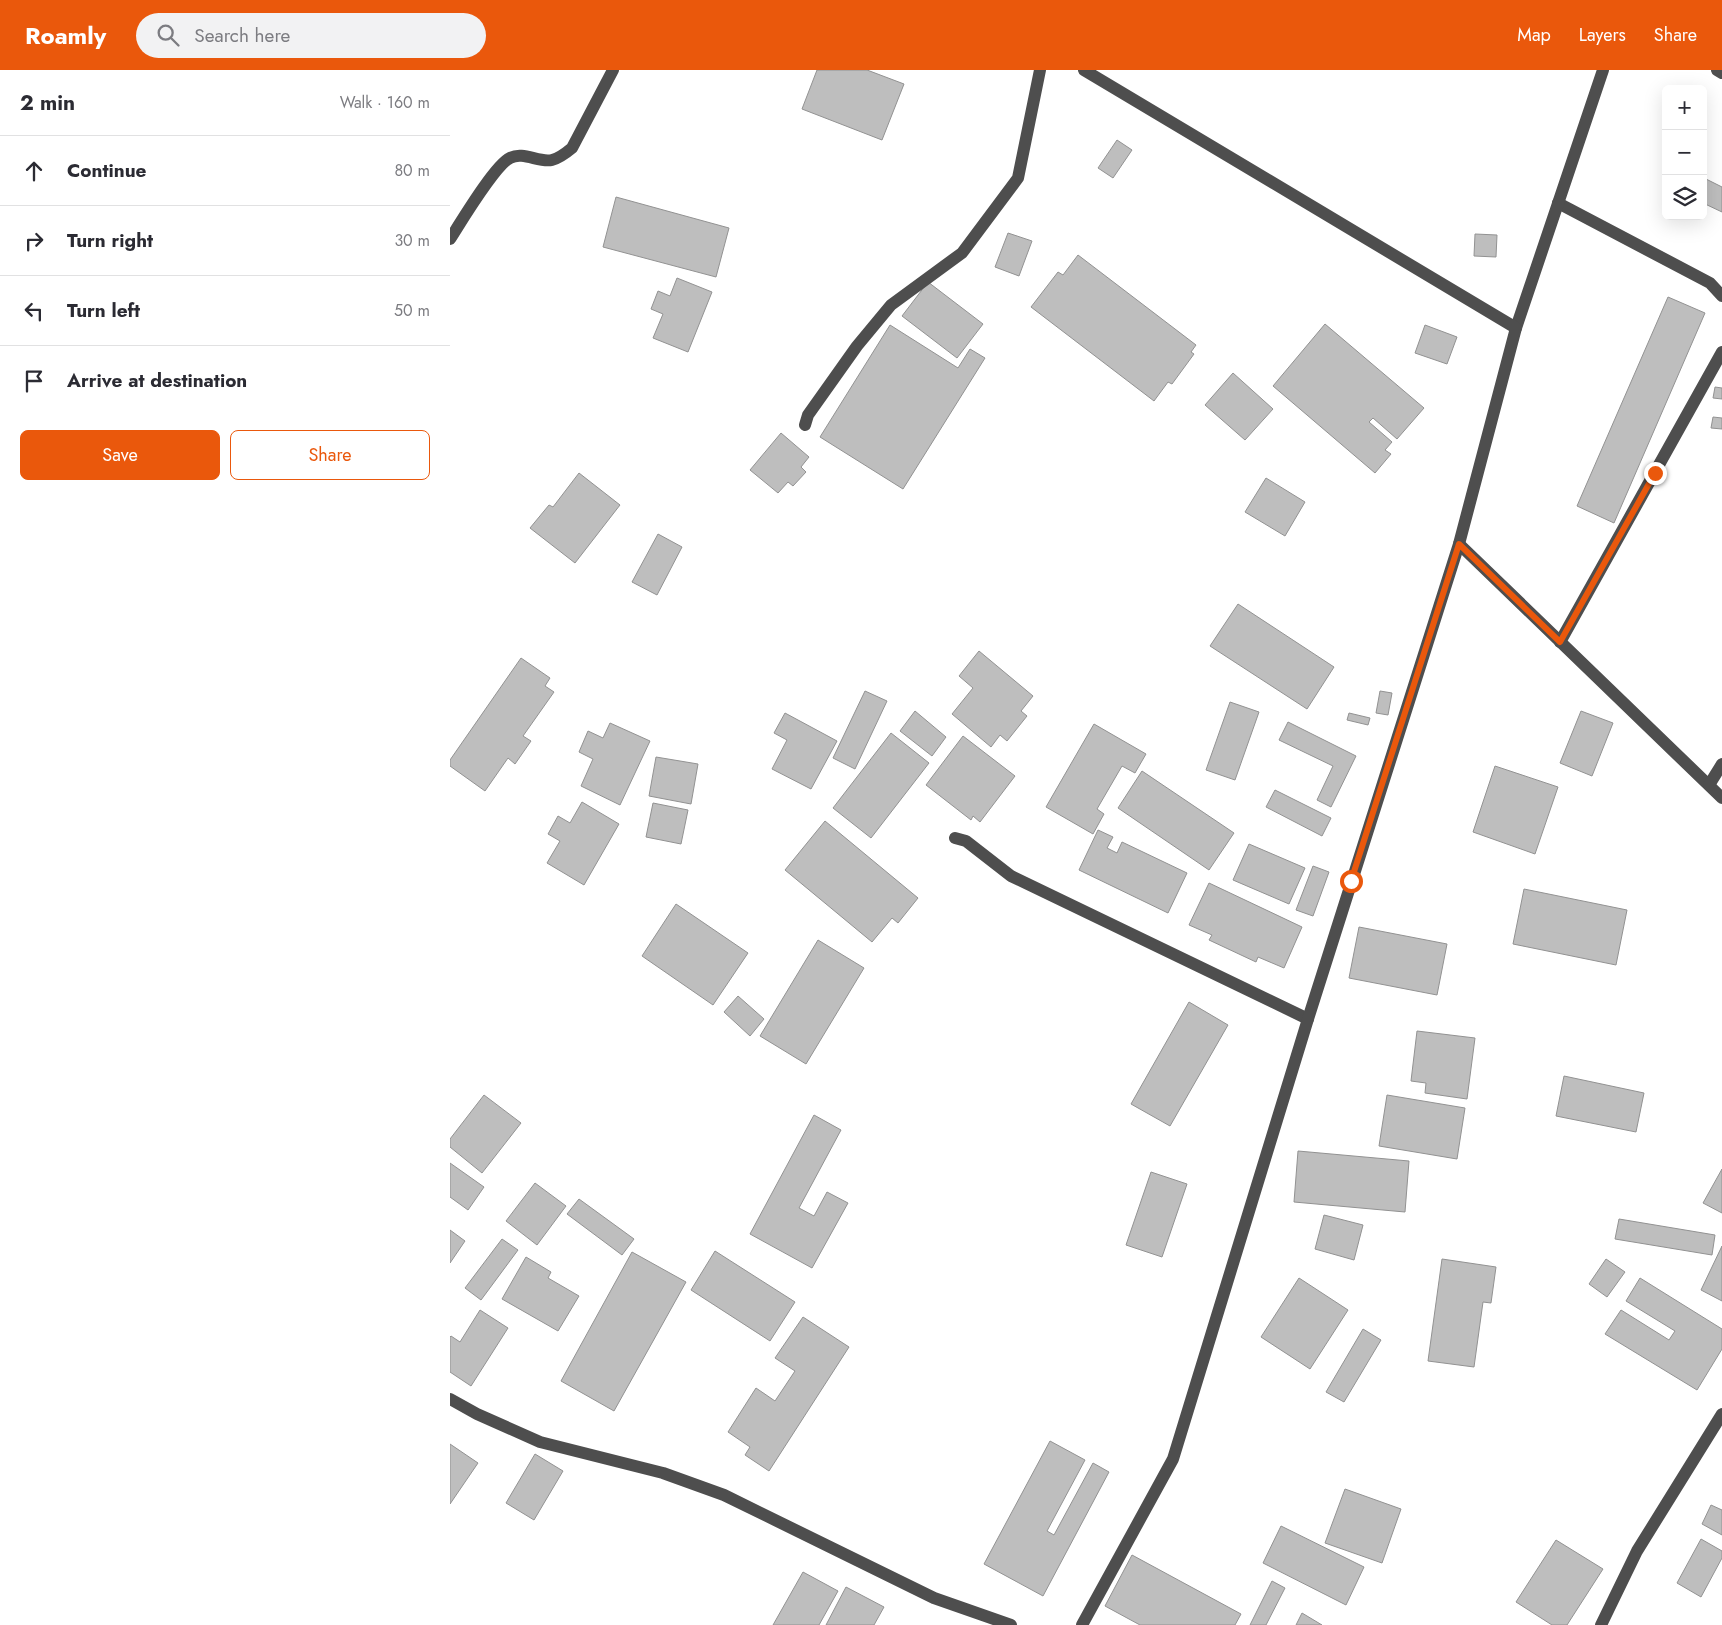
<!DOCTYPE html>
<meta charset="utf-8">
<style>
body{margin:0;font-family:Jost,sans-serif;background:#f2f2f3;color:#2b2b33}
.controls{position:absolute;right:15px;top:15px;display:grid;overflow:hidden;border-radius:8px;box-shadow:0 5px 20px #0002}
.controls button{width:45px;height:45px;display:grid;place-items:center;padding:0;border:0;border-bottom:1px solid #e1e1e2;background:#fff;color:#2b2b33;font:25px sans-serif}
.stop{position:absolute;width:15px;height:15px;margin:-11px;border:4px solid #ea580c;border-radius:50%;background:#fff}
.stop.end{background:#ea580c;border-color:#fff;box-shadow:0 1px 5px #0008}
.list{margin:0;padding:0;list-style:none}
h2{display:flex;justify-content:space-between;align-items:center;height:65px;margin:0;padding:0 20px;font-size:21px}
h2 small{font-size:16px;font-weight:400;color:#7c7c81}
.list li{display:grid;grid-template-columns:32px 1fr auto;gap:15px;align-items:center;box-sizing:border-box;height:70px;padding:0 20px;border-top:1px solid #e1e1e2}
.list b{display:block;font-size:19px;white-space:nowrap}
.list em{font-size:16px;font-style:normal;color:#7c7c81}
.actions{display:flex;gap:10px;padding:15px 20px}
.actions a{flex:1;padding:11px 0;border:1px solid #ea580c;border-radius:8px;text-align:center;font-size:18px;color:#ea580c}
.actions .main{background:#ea580c;color:#fff}
.icon{flex:none;width:28px;height:28px;fill:none;stroke:currentColor;stroke-width:2;stroke-linecap:round;stroke-linejoin:round}
.map{position:relative;flex:none;width:1272px;height:1555px;overflow:hidden}
header{display:flex;align-items:center;gap:30px;box-sizing:border-box;height:70px;padding:0 25px;background:#ea580c;color:#fff}
header strong{font-size:24px}
nav{display:flex;gap:28px;margin-inline-start:auto;font-size:18px}
.search{width:350px;height:45px;background:#f2f2f3;display:flex;align-items:center;gap:12px;box-sizing:border-box;padding:0 18px;border-radius:28px;color:#7c7c81;font-size:19px}
main{display:flex}
aside{flex:1;background:#fff}
.map>svg:first-child{display:block}
</style>
<header>
<strong>Roamly</strong>
<div class="search"><svg class="icon" aria-label="search" viewBox="0 0 24 24"><circle cx="10" cy="10" r="6"/><path d="M15 15l6 6"/></svg>Search here</div>
<nav><a>Map</a><a>Layers</a><a>Share</a></nav>
</header>
<main>
<aside>
<h2>2 min<small>Walk · 160 m</small></h2>
<ul class="list">
<li><svg class="icon" aria-label="ahead" viewBox="0 0 24 24"><path d="M12 20V5M6 11l6-6 6 6"/></svg><div><b>Continue</b></div><em>80 m</em></li>
<li><svg class="icon" aria-label="right" viewBox="0 0 24 24"><path d="M7 20v-9h11M14 6l5 5-5 5"/></svg><div><b>Turn right</b></div><em>30 m</em></li>
<li><svg class="icon" aria-label="left" viewBox="0 0 24 24"><path d="M17 20v-9H6M10 6l-5 5 5 5"/></svg><div><b>Turn left</b></div><em>50 m</em></li>
<li><svg class="icon" aria-label="arrive" viewBox="0 0 24 24"><path d="M6 21V4h12l-3 4 3 4H6"/></svg><div><b>Arrive at destination</b></div></li>
</ul>
<div class="actions"><a class="main">Save</a><a>Share</a></div>
</aside>
<div class="map">
<svg width="1272" height="1555" viewBox="0 0 1272 1555">
<rect width="100%" height="100%" fill="#fff"/>
<g fill="#bebebe" stroke="#929292">
<polygon points="367,0 417,0 454,14 432,70 352,39"/>
<polygon points="667,70 682,80 663,108 648,98"/>
<polygon points="1254,108 1272,117 1272,142 1253,133"/>
<polygon points="166,127 279,158 266,207 153,177"/>
<polygon points="558,163 582,171 569,206 545,197"/>
<polygon points="1025,164 1047,165 1046,187 1024,186"/>
<polygon points="628,185 746,275 741,282 744,284 722,314 718,312 704,331 581,237 608,202 613,205"/>
<polygon points="227,208 262,222 238,282 203,268 213,244 201,239 208,221 220,226"/>
<polygon points="478,212 533,254 507,288 452,246"/>
<polygon points="1218,227 1255,243 1164,453 1127,436"/>
<polygon points="875,254 974,338 947,369 923,348 919,352 942,372 935,380 941,384 925,403 823,316"/>
<polygon points="440,255 508,298 520,279 535,288 453,419 370,367"/>
<polygon points="975,255 1007,267 997,294 965,283"/>
<polygon points="783,303 823,339 795,370 755,335"/>
<polygon points="1265,317 1272,318 1272,329 1263,328"/>
<polygon points="1263,347 1272,348 1272,359 1261,358"/>
<polygon points="331,363 359,387 351,397 356,402 343,416 338,412 328,423 300,400"/>
<polygon points="129,403 170,435 125,493 80,458 99,435 103,437"/>
<polygon points="816,408 855,432 835,466 795,442"/>
<polygon points="208,464 232,477 207,525 182,512"/>
<polygon points="788,534 884,597 857,639 760,576"/>
<polygon points="529,581 583,626 571,641 577,646 557,671 550,665 541,677 502,644 523,618 509,606"/>
<polygon points="71,588 100,608 95,616 104,622 73,666 81,671 65,694 58,688 35,721 0,696 0,690"/>
<polygon points="415,621 437,631 405,699 383,688"/>
<polygon points="930,621 942,623 938,645 926,643"/>
<polygon points="780,632 809,642 785,710 756,700"/>
<polygon points="465,641 496,667 482,686 450,661"/>
<polygon points="1131,641 1163,653 1142,706 1110,693"/>
<polygon points="335,643 387,671 361,719 322,699 337,670 324,663"/>
<polygon points="899,643 920,648 918,655 897,650"/>
<polygon points="838,652 906,686 881,737 867,730 883,696 829,670"/>
<polygon points="160,653 200,671 170,735 131,716 143,689 129,682 138,661 153,668"/>
<polygon points="644,654 696,684 685,703 672,696 647,739 654,744 643,764 596,737"/>
<polygon points="441,663 479,693 421,768 383,738"/>
<polygon points="513,666 565,706 530,752 523,746 521,750 476,715"/>
<polygon points="206,687 248,694 241,734 199,726"/>
<polygon points="1045,696 1108,717 1085,784 1023,762"/>
<polygon points="692,701 784,763 759,800 668,738"/>
<polygon points="825,720 881,748 872,766 816,737"/>
<polygon points="132,732 169,754 134,815 97,793 110,771 98,764 108,746 120,753"/>
<polygon points="203,733 238,740 231,774 196,767"/>
<polygon points="375,751 468,828 448,853 442,848 422,872 335,800"/>
<polygon points="648,760 663,767 657,778 667,783 672,772 737,803 718,843 629,800"/>
<polygon points="799,774 855,798 839,834 783,810"/>
<polygon points="863,796 879,802 863,846 846,840"/>
<polygon points="759,813 852,857 834,898 808,887 806,892 759,870 762,865 739,855"/>
<polygon points="1074,819 1177,840 1166,895 1063,874"/>
<polygon points="226,834 298,883 263,935 192,886"/>
<polygon points="909,857 997,874 987,925 899,908"/>
<polygon points="368,870 414,898 356,994 310,966"/>
<polygon points="288,926 314,949 300,966 274,942"/>
<polygon points="739,932 778,955 720,1056 681,1034"/>
<polygon points="967,961 1025,968 1017,1029 975,1023 976,1013 961,1011"/>
<polygon points="1114,1006 1194,1023 1186,1062 1106,1046"/>
<polygon points="34,1025 71,1053 32,1103 0,1077 0,1069"/>
<polygon points="937,1025 1015,1038 1007,1089 929,1076"/>
<polygon points="364,1045 391,1060 349,1138 364,1146 377,1122 398,1133 362,1198 300,1164"/>
<polygon points="848,1081 959,1091 955,1142 844,1132"/>
<polygon points="0,1093 34,1117 18,1140 0,1127"/>
<polygon points="1272,1099 1272,1143 1253,1133"/>
<polygon points="701,1102 737,1114 712,1187 676,1175"/>
<polygon points="85,1113 116,1136 87,1175 56,1151"/>
<polygon points="129,1129 184,1169 172,1185 117,1144"/>
<polygon points="874,1145 913,1155 904,1190 865,1179"/>
<polygon points="1169,1149 1265,1165 1262,1185 1165,1169"/>
<polygon points="0,1160 15,1171 0,1193"/>
<polygon points="52,1169 68,1180 31,1230 15,1218"/>
<polygon points="1272,1176 1272,1231 1251,1220"/>
<polygon points="265,1181 345,1232 320,1271 241,1220"/>
<polygon points="182,1182 236,1212 164,1341 111,1311"/>
<polygon points="76,1187 101,1202 98,1208 129,1226 108,1261 52,1229"/>
<polygon points="992,1189 1046,1197 1041,1233 1033,1232 1024,1297 978,1291"/>
<polygon points="1156,1189 1175,1202 1157,1227 1139,1214"/>
<polygon points="849,1208 898,1240 860,1299 811,1267"/>
<polygon points="1190,1208 1272,1259 1272,1279 1247,1320 1155,1264 1171,1240 1219,1270 1225,1261 1176,1231"/>
<polygon points="30,1240 58,1258 21,1316 0,1302 0,1267 1,1266 10,1272"/>
<polygon points="353,1247 399,1277 319,1401 295,1385 300,1377 278,1362 306,1318 325,1331 345,1301 325,1288"/>
<polygon points="913,1259 931,1270 894,1332 876,1322"/>
<polygon points="600,1371 635,1390 597,1461 604,1465 643,1393 659,1402 593,1526 534,1494"/>
<polygon points="0,1374 28,1393 0,1434"/>
<polygon points="85,1384 113,1401 84,1450 56,1433"/>
<polygon points="895,1419 951,1439 932,1493 875,1473"/>
<polygon points="1261,1435 1272,1440 1272,1465 1252,1454"/>
<polygon points="831,1456 914,1497 896,1535 813,1493"/>
<polygon points="1251,1469 1272,1481 1272,1488 1251,1527 1227,1513"/>
<polygon points="1106,1470 1153,1499 1117,1555 1102,1555 1066,1532"/>
<polygon points="682,1485 791,1544 785,1555 690,1555 655,1536"/>
<polygon points="353,1502 388,1521 369,1555 323,1555"/>
<polygon points="822,1511 835,1518 816,1555 800,1555"/>
<polygon points="396,1517 434,1537 424,1555 376,1555"/>
<polygon points="852,1543 872,1555 846,1555"/>
</g>
<g fill="none" stroke-linecap="round" stroke-linejoin="round">
<g stroke="#4e4e4e" stroke-width="12">
<polyline points="1267,0 1272,3"/>
<polyline points="1108,133 1260,213 1272,226"/>
<path d="M0,169C11,152 45,95 60,88C73,81 89,93 102,90C110,88 116,83 122,78L163,0"/>
<polyline points="1066,258 1153,0"/>
<polyline points="355,355 358,345 407,276 441,235 512,183 568,108 590,0"/>
<polyline points="1009,474 1272,728"/>
<polyline points="1110,572 1272,282"/>
<polyline points="1259,715 1272,694"/>
<polyline points="505,768 516,771 561,806 858,949"/>
<polyline points="0,1329 27,1344 90,1372 213,1403 274,1425 484,1528 561,1555"/>
<polyline points="632,1555 723,1389 858,949 1009,474 1066,258 634,0"/>
<polyline points="1151,1555 1187,1481 1272,1344"/>
</g>
</g>
<g fill="none" stroke-linecap="round" stroke-linejoin="round">
<polyline stroke="#ea580c" stroke-width="6" points="901,811 1009,474 1110,572 1205,403"/>
</g>
</svg>
<div class="controls">
<button>+</button>
<button>−</button>
<button><svg class="icon" aria-label="layers" viewBox="0 0 24 24"><path d="M12 4l9 5-9 5-9-5zM3 14l9 5 9-5"/></svg></button>
</div>
<div class="stop" style="left:901px;top:811px"></div>
<div class="stop end" style="left:1205px;top:403px"></div>
</div>
</main>
